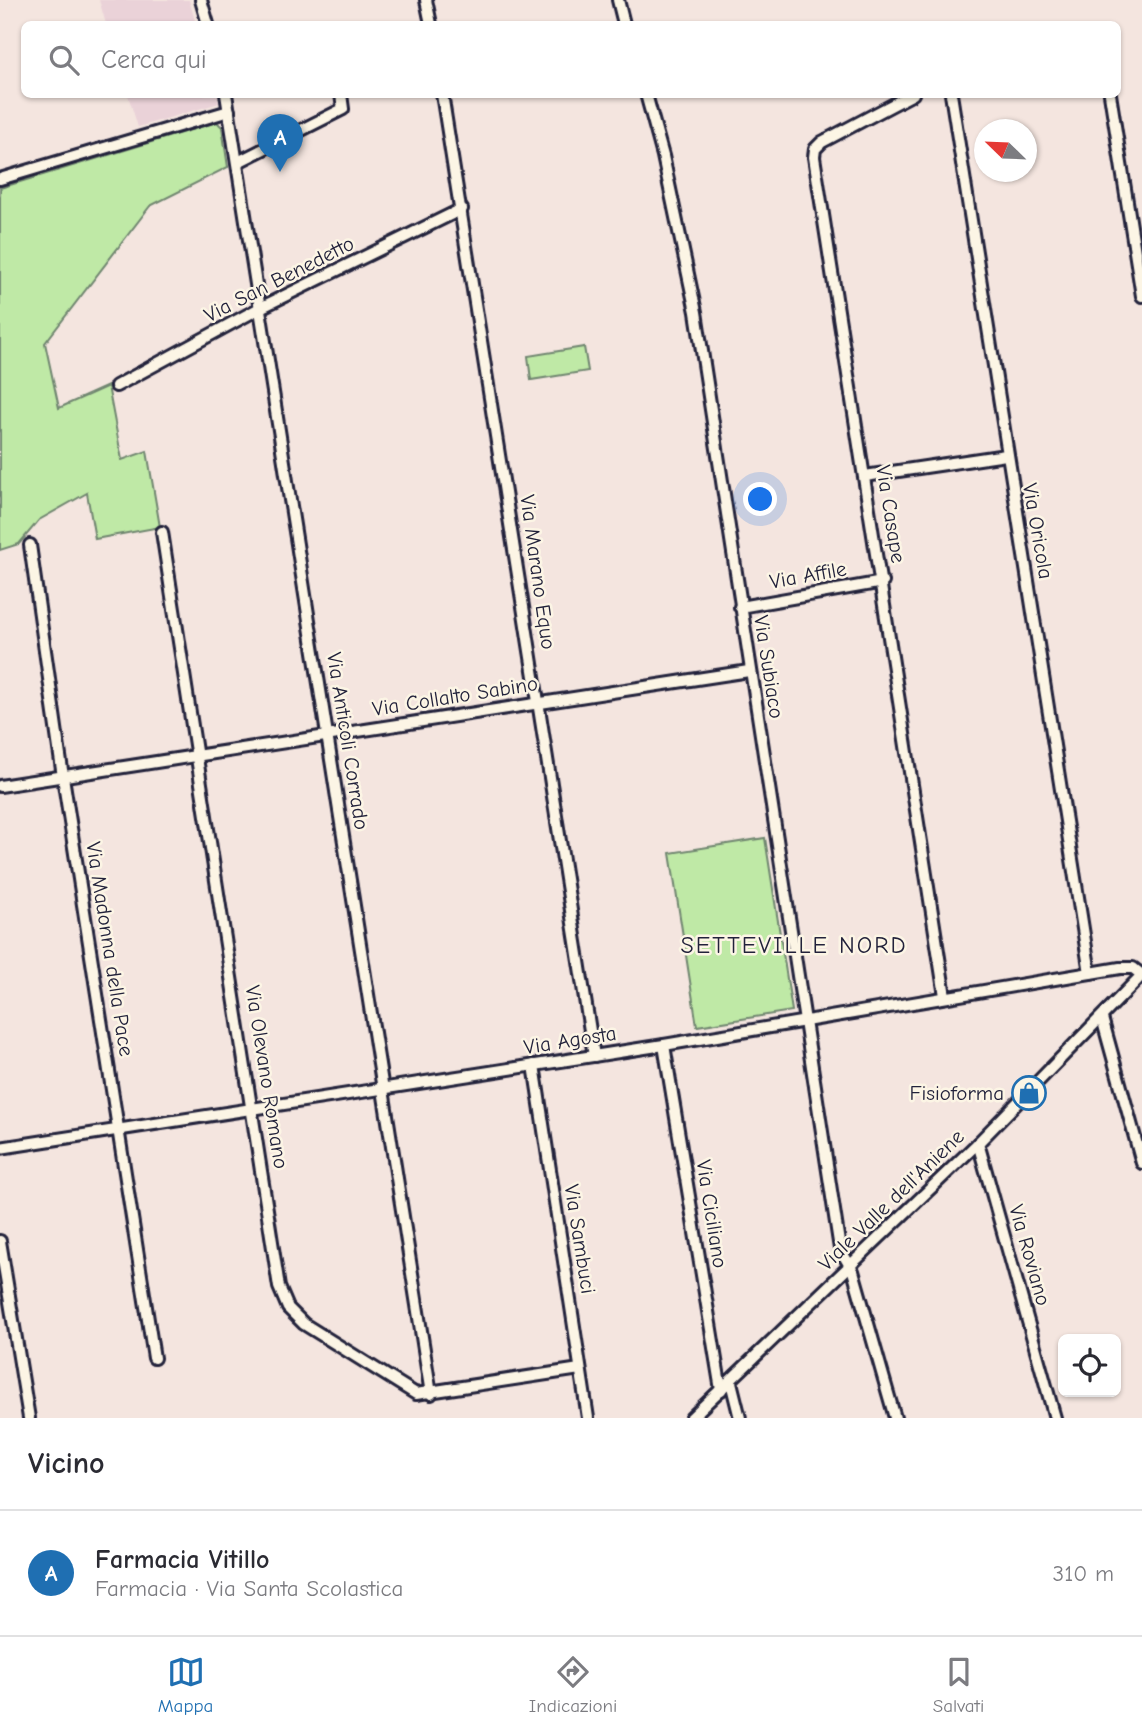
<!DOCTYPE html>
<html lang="it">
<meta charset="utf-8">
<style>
body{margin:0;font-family:"Comic Neue",sans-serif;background:#f7f7f7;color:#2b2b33}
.controls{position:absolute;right:21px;bottom:21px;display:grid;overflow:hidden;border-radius:10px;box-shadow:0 2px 5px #0004}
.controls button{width:63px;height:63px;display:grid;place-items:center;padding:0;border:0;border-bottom:2px solid #e1e1e2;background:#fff;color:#2b2b33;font:35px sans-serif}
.compass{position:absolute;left:974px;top:119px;width:63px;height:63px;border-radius:50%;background:#fff;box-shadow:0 2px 5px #0004;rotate:293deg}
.you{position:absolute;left:761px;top:500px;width:24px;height:24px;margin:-18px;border:5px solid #fff;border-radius:50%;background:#1a73e8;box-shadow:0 0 0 10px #1a73e833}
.badge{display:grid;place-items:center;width:46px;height:46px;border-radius:50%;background:#1f6fb2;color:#fff;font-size:23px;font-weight:700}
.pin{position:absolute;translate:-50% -58px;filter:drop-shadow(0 2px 4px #0008)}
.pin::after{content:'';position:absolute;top:37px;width:24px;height:21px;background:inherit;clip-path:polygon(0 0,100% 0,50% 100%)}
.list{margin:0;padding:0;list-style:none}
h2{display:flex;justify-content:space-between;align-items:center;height:91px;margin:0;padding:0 28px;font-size:30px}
h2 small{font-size:23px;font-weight:400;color:#7c7c81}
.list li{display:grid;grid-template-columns:46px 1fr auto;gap:21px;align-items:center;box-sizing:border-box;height:126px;padding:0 28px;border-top:2px solid #e1e1e2}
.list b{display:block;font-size:26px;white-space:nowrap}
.list p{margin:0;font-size:23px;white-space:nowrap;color:#7c7c81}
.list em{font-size:23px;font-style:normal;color:#7c7c81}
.icon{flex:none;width:38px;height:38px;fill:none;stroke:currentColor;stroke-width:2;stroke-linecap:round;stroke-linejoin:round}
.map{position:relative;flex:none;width:1142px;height:1418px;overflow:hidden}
.search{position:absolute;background:#fff;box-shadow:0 2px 5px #0004;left:21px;right:21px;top:21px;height:77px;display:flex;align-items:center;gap:18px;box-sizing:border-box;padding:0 24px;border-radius:10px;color:#7c7c81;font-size:26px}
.sheet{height:217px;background:#fff}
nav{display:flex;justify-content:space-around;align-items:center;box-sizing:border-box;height:98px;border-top:2px solid #e1e1e2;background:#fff;font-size:19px;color:#7c7c81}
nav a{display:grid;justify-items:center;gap:4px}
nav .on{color:#1f6fb2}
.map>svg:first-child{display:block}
</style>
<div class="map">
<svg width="1142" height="1418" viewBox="0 0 1142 1418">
<rect width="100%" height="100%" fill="#f4e5df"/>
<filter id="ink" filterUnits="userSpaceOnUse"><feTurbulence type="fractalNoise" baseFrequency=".0143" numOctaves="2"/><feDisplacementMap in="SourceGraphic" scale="14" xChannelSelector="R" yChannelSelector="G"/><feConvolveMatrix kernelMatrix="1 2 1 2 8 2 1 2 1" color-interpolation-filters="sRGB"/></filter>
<g filter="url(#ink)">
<g fill="#ead2d8">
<polygon points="99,0 189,0 196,24 106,24"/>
<polygon points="128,95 217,95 219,103 138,127"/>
</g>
<g fill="#bfe9a6" stroke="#708670" stroke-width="2">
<polygon points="217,122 222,127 228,167 150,206 45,343 59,408 108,386 122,460 147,451 160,527 95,539 87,493 39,520 19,544 0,550 0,188"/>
<polygon points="584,347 588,371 531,380 528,356"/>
<polygon points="765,838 792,1011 697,1026 670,853"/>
</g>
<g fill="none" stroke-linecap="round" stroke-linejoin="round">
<g stroke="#22223b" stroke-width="16">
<g id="street">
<polyline points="201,0 208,24"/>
<polyline points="426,0 431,24"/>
<polyline points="618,0 624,24"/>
<polyline points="226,94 431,1394"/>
<polyline points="442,94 594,1056"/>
<polyline points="646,94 663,156 696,312 840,1249 853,1271 895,1418"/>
<polyline points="913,94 822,142 815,149 814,157 945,996"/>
<polyline points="951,94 1090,973"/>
<polyline points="1110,94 1142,296"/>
<polyline points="238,162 343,109 341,94"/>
<polyline points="0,179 229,111"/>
<polyline points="116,386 260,308 462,209"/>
<polyline points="865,476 1006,455"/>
<polyline points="162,532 279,1287 288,1308 304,1324 416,1394 580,1369"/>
<polyline points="30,545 63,777 154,1358"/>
<polyline points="740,607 883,582"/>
<polyline points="0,786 749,671"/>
<polyline points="1102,1018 1142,1163"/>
<polyline points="664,1045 721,1390"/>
<polyline points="534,1065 588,1418"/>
<polyline points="978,1143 1055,1418"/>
<polyline points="0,1148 664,1045 1120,968 1133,968 1142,975"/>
<polyline points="0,1241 29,1418"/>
<polyline points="731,1382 740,1418"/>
<polyline points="691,1418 978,1143 1142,975"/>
</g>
</g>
<use href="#street" stroke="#fcf5e5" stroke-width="10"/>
</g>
</g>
<defs>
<g id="shop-ring" transform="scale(1.75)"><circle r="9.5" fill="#fcf5e5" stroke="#1f6fb2" stroke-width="1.5"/><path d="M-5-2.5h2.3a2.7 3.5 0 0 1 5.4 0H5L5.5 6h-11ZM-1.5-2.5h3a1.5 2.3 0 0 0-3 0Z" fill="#1f6fb2"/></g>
</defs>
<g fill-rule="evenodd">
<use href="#shop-ring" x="1029" y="1093"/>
</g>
<g text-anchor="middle" stroke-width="5" stroke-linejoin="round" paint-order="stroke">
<g font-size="21" fill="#22223b" stroke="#fcf5e5">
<text transform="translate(279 279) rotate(-27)" y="7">Via San Benedetto</text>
<text transform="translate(891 514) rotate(81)" y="7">Via Casape</text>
<text transform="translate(1038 531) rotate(80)" y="7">Via Oricola</text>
<text transform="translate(538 572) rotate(82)" y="7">Via Marano Equo</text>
<text transform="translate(808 575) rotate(-10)" y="7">Via Affile</text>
<text transform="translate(769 667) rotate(81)" y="7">Via Subiaco</text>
<text transform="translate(455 696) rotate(-9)" y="7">Via Collalto Sabino</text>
<text transform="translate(348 741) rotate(81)" y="7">Via Anticoli Corrado</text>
<text transform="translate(110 949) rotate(81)" y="7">Via Madonna della Pace</text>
<text transform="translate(570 1040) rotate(-9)" y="7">Via Agosta</text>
<text transform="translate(267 1077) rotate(81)" y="7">Via Olevano Romano</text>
<text transform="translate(891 1200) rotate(-44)" y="7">Viale Valle dell'Aniene</text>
<text transform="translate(712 1214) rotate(81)" y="7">Via Ciciliano</text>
<text transform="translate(580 1239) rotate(81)" y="7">Via Sambuci</text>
<text transform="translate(1030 1255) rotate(74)" y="7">Via Roviano</text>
</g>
<g font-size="21" fill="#22223b" stroke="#fcf5e5" text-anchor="end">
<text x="1004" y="1100">Fisioforma</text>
</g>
<g font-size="24" letter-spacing="2" fill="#22223b" stroke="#fcf5e5">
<text x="794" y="953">SETTEVILLE NORD</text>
</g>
</g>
</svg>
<div class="controls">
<button><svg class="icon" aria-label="locate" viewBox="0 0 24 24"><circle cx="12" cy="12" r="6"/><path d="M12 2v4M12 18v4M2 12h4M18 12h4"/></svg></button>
</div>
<svg class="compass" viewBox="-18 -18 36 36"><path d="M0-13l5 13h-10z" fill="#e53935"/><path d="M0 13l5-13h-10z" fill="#7c7c81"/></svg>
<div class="you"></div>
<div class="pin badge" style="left:280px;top:172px">A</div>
<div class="search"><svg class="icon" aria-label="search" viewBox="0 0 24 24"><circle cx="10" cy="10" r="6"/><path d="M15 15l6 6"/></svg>Cerca qui</div>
</div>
<section class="sheet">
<h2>Vicino<small></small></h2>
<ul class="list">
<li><span class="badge">A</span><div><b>Farmacia Vitillo</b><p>Farmacia · Via Santa Scolastica</p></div><em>310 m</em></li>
</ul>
</section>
<nav>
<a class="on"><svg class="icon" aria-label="map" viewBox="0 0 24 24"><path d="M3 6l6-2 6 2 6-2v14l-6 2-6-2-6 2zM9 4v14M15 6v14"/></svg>Mappa</a>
<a><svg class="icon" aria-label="directions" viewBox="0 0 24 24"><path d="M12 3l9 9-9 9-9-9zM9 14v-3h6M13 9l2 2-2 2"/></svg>Indicazioni</a>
<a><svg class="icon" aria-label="saved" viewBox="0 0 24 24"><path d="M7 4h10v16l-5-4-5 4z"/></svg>Salvati</a>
</nav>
